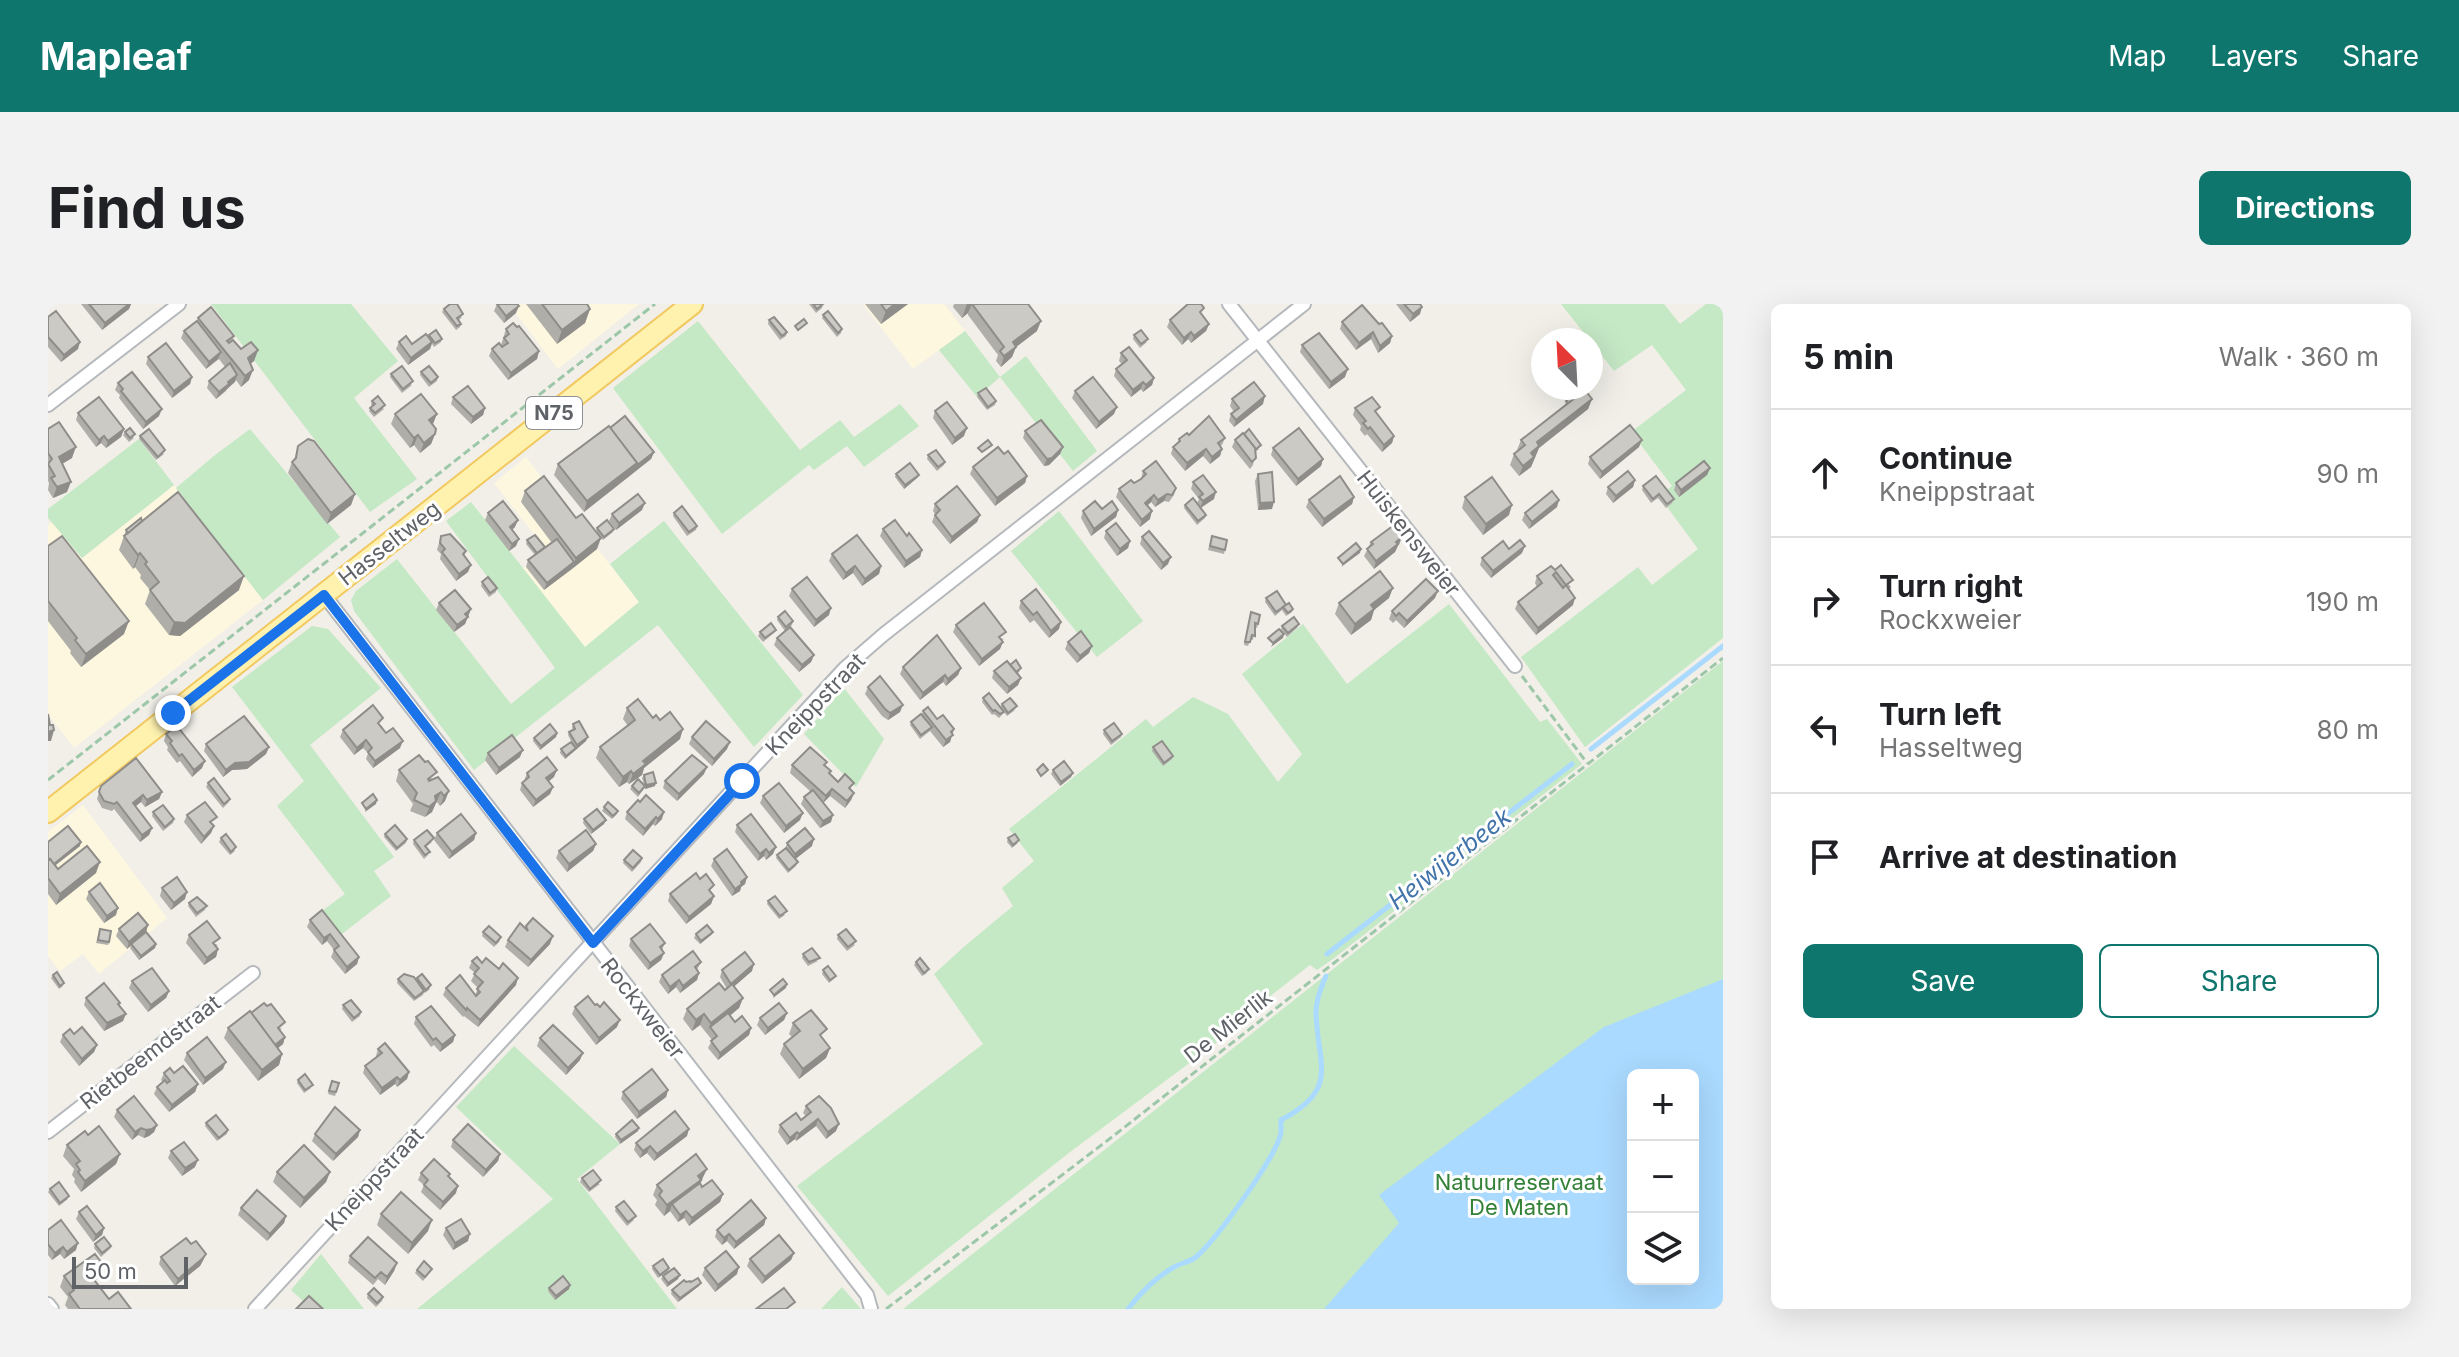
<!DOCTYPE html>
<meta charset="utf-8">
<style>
body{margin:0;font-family:Inter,sans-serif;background:#f2f2f2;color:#202124}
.controls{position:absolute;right:24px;bottom:24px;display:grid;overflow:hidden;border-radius:12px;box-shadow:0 8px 32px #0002}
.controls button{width:72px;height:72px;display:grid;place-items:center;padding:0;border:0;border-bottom:2px solid #e0e0e0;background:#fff;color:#202124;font:40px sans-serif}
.compass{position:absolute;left:1483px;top:24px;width:72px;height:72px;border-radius:50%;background:#fff;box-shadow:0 8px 32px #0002;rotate:336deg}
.scale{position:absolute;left:24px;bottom:20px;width:116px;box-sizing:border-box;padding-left:8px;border:4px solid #5f6368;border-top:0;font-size:22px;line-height:28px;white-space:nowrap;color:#5f6368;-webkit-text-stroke:6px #fff;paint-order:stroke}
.stop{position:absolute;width:24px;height:24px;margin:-18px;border:6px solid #1a73e8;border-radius:50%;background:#fff}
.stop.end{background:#1a73e8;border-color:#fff;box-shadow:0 2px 8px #0008}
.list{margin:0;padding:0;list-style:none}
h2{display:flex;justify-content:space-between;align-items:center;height:104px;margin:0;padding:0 32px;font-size:34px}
h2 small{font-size:26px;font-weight:400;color:#757577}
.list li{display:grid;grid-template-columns:52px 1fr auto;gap:24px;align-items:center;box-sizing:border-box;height:128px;padding:0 32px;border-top:2px solid #e0e0e0}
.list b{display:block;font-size:30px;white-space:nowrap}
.list p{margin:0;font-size:26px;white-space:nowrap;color:#757577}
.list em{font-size:26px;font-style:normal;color:#757577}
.actions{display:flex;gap:16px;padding:24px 32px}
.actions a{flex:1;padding:18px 0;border:2px solid #0f766e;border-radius:12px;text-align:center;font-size:28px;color:#0f766e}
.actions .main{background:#0f766e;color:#fff}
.icon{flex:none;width:44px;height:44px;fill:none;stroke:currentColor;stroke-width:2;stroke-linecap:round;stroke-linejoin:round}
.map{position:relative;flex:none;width:1675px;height:1005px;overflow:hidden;border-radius:12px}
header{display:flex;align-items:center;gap:48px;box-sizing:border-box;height:112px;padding:0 40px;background:#0f766e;color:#fff}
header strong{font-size:38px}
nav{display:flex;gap:44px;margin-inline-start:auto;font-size:28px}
.intro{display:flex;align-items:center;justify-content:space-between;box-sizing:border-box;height:192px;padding:0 48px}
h1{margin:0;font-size:56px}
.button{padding:20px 36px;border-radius:12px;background:#0f766e;color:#fff;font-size:28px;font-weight:700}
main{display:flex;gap:48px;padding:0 48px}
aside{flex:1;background:#fff;border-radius:12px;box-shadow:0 8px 32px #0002}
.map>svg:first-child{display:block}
</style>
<header>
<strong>Mapleaf</strong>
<nav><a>Map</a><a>Layers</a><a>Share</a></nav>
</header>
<div class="intro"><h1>Find us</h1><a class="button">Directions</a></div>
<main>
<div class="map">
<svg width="1675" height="1005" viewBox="0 0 1675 1005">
<rect width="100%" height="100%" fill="#f1efe8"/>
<g fill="#fef7e0">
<polygon points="461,0 591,0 510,65"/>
<polygon points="815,0 896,0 917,27 865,65"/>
<polygon points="478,153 591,298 537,343 474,265 498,246 446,179"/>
<polygon points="126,181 215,296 26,444 0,410 0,221 4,218 34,254"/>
<polygon points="35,501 119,614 51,670 35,650 12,667 0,652 0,528"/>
</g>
<g fill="#c5e8c5" fill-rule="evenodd">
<polygon points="163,0 303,0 350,57 306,94 369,175 322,208"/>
<polygon points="1513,0 1616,0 1632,20 1658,0 1675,0 1675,334 1537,443 1473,353 1590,263 1604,281 1650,245 1611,192 1624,182 1583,128 1638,86 1604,41 1566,67"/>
<polygon points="650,17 752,146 792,116 806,133 852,100 871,122 816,163 799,142 766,166 761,161 674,230 565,84"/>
<polygon points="917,27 952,73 978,52 1049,147 1025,167 952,73 929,93 891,46"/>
<polygon points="202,125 292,233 215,296 128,184 167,151"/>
<polygon points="91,135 126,181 34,254 0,214 0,205"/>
<polygon points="423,198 537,343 591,298 562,260 616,217 755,391 706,443 610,321 426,466 306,307 303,296 308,287 349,255 463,400 507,364 398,217"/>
<polygon points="1011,207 1095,317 1049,353 963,247"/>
<polygon points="1401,300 1492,418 1499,415 1534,460 1285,655 1269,666 1262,661 1193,715 1195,719 1022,848 840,992 749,882 935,740 886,670 918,641 965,602 954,584 986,557 961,525 1098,415 1105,423 1145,393 1180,410 1230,478 1254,450 1194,370 1255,320 1299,380"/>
<polygon points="264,322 280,325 333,384 262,441 346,553 326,567 343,592 290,633 271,609 297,590 229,502 256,477 184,383"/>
<path d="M1675,357V1005H855ZM1585,771H1645V975H1585Z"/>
<polygon points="796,384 836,435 808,483 756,430"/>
<polygon points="466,742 572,840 529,875 629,1005 369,1005 505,895 408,803"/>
<polygon points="273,950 316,1005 264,1005 243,986"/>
<polygon points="794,983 813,1005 773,1005"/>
</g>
<path fill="#aadaff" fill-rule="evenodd" d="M1675,675V1005H1276L1351,919L1331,891L1556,723ZM1585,771H1645V975H1585Z"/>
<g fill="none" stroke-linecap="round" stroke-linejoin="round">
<g stroke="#aadaff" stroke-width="5">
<polyline points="1543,445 1675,342"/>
<polyline points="1279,650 1524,460"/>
<path d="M1080,1005C1093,988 1107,974 1126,963C1133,959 1142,958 1148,953C1168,936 1228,853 1233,829C1233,826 1233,819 1233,816C1293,785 1269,760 1268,708C1268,695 1273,683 1278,672"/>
</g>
<g stroke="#b5b8bc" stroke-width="16">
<g id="minor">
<polyline points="1181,0 1467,362"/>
<polyline points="0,101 131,0"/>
<polyline points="276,291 819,991 823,1005"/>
<polyline points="0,828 205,669"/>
<polyline points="0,1000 4,1005"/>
<polyline points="207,1005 797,364 835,331 1256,0"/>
</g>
</g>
<g stroke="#f2c960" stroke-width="24">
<polyline id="primary" points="0,508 644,0"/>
</g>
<g stroke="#9cc7a9" stroke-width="3" stroke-dasharray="8 4" stroke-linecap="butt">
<polyline points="1474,372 1539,459"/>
<polyline points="0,476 607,0"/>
<polyline points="838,1005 1064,833 1675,354"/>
</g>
<use href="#minor" stroke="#fff" stroke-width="12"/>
<use href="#primary" stroke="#fff2af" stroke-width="20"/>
</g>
<g fill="#afaea9">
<polygon points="33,0 83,0 81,5 54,26"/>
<polygon points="449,0 468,9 456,19 446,7"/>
<polygon points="478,0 539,0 542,5 537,19 509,40"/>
<polygon points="761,0 775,0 774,4 768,9"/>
<polygon points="817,0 860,0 833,20"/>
<polygon points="906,0 980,0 989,27 968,43 964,53 953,63 948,57 950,51 920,11 920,9 914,14 905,3"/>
<polygon points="1348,0 1372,0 1372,10 1362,18"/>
<polygon points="396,5 414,13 411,16 413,20 412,23 408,26 394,8"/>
<polygon points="775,11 794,25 793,29 789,33 774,14"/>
<polygon points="1154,11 1161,20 1158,27 1143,39 1140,35 1134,41 1119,23 1122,16"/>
<polygon points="0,13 30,45 13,58 0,43"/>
<polygon points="150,14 186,32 184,37 193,45 210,46 206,57 202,60 201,76 193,83 188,76 179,84 178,87 168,95 159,84 161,77 177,63 171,55 158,65 133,34 136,27 149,17"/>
<polygon points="721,16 739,28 738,32 732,36 720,20"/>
<polygon points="1294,18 1331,20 1344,32 1342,39 1330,49 1323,35 1308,46 1292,25"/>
<polygon points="458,25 491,47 489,55 460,76 441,52 444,45 455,43 453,41"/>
<polygon points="381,31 394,35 393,38 386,43 384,40 382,45 360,61 348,45 351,38 364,40 381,33"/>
<polygon points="1086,31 1099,38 1092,44 1085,35"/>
<polygon points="1254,41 1297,73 1281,85 1252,48"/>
<polygon points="1073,49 1106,74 1104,81 1095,88 1093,85 1083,93 1066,72 1068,65 1074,60 1071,57"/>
<polygon points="100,53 144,73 142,80 124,94 98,60"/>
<polygon points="373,68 390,73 389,77 381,83 372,71"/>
<polygon points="343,70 364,81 354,89 342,73"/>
<polygon points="70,79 111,112 95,125 71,94 72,91 67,86"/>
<polygon points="1027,87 1066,110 1048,125 1024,94"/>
<polygon points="930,89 948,97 947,101 939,106 929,93"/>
<polygon points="1531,91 1544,95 1540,105 1491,144 1483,163 1471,172 1462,161 1466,150 1470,147 1469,146 1473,136 1517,101 1518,97"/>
<polygon points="405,93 437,104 435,111 423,120 403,100"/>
<polygon points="1184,95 1215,100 1186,123 1181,117 1183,110 1186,108 1182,102"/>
<polygon points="324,97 336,105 326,113 321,107 324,102 323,100"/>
<polygon points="1307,104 1329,110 1346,132 1344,139 1334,148 1319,130 1317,132 1312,126 1313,122 1305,111"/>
<polygon points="887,107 916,132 904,141 885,114"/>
<polygon points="30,109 76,125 73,133 58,144 53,139 48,143 28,116"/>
<polygon points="347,110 385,120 387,130 383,140 372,149 366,141 362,144 343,120"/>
<polygon points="0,125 24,154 14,160 19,188 5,194 0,186 1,179 0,177"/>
<polygon points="977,127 1015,143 1012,150 1001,161 996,162 975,134"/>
<polygon points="77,128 86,134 81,138 75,131"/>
<polygon points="1141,131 1177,134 1174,141 1172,142 1174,145 1172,152 1162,160 1155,152 1137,167 1123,150 1125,143 1129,140 1131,135"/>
<polygon points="92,132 116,150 108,156 91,135"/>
<polygon points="1187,136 1211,145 1207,148 1205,161 1202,165 1184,143"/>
<polygon points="250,142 307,190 303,201 279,220 240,169 244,158 246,156"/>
<polygon points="1591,143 1552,175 1540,160 1542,153"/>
<polygon points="1225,144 1275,155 1273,162 1248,182 1223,151"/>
<polygon points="606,148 603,155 536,208 506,171 510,160"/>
<polygon points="880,151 897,158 896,161 889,167 879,155"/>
<polygon points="925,163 979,172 977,179 947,202 922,170"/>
<polygon points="1662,164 1659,171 1631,193 1626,186 1628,179"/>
<polygon points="1095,167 1128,184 1126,191 1121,198 1116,197 1107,203 1103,198 1099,202 1102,215 1092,223 1068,193 1071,185 1086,179 1093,175"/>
<polygon points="848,170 871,171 869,174 856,185 847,173"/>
<polygon points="1210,170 1224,205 1210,206 1207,177"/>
<polygon points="1587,176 1585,183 1565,199 1558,190 1560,183"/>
<polygon points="1145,178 1166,195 1153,204 1158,211 1157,214 1149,221 1136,204 1137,201 1149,199 1151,195 1143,185"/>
<polygon points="1595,182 1626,195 1624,199 1618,204 1610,194 1603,199 1594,186"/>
<polygon points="477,187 549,245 496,286 478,263 480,256 487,251 478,240 479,236 497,243 504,239 473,198"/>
<polygon points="1306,193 1304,200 1274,223 1258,203 1261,196"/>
<polygon points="1417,193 1461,211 1435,231 1414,204"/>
<polygon points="887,200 932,211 929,218 902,240 884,218 887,210 885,207"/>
<polygon points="1509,203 1481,225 1474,216 1477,209"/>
<polygon points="594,206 568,226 561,217 564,210"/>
<polygon points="1070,206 1068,213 1043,232 1033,214 1035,207"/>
<polygon points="440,209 467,223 464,226 468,242 461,247 437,216"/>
<polygon points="626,209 649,222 648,226 639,232 625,212"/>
<polygon points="94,217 191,286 132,332 121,331 97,300 102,286 92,274 93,271 87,263 85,265 71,246 76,232 78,231 77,229 78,226"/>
<polygon points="549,224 566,225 565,228 555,236 548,227"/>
<polygon points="835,225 859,232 874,246 872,253 856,264 832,232"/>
<polygon points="1058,227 1082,237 1080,244 1069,252 1056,234"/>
<polygon points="393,232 418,247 416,252 420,268 408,277 392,255 393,250 389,246"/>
<polygon points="1164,232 1179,236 1176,250 1160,246"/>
<polygon points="1094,233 1120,260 1113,266 1092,240"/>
<polygon points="1323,238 1352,239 1349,242 1347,248 1326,265 1316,252"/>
<polygon points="0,242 76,330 33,363 22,349 23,347 0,317"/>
<polygon points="1461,245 1474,249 1443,274 1432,261 1434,254"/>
<polygon points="784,250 833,262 831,270 814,282 805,269 795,276 781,257"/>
<polygon points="1503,262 1523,283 1520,285 1525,301 1488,331 1467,305 1470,298 1489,283 1487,279 1489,272"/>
<polygon points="434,278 449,284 448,288 441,293 433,282"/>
<polygon points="744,285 781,311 766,323 741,292"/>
<polygon points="1218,294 1245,305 1244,308 1238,312 1234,306 1227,312 1217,298"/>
<polygon points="1341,294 1326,306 1323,316 1303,331 1287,310 1291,299"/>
<polygon points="1387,294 1356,324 1348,316 1345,319 1341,315 1344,307"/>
<polygon points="973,297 1011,325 1001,334 986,316 982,319 971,304"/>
<polygon points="391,299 423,305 417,320 406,328 388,306"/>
<polygon points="1202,311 1210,320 1209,324 1207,323 1205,336 1203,335 1200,342 1196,341"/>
<polygon points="730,313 745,317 744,321 737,327 729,316"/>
<polygon points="908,321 956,335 954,336 952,345 931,362 905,328"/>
<polygon points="1234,322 1250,323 1239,333 1233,325"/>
<polygon points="728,326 726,329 715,338 710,332 712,328"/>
<polygon points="729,334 766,351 763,358 751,368 726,341"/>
<polygon points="1020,338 1044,342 1041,349 1029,359 1017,345"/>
<polygon points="962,361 972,367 969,370 973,374 970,381 959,390 944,374 946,367"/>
<polygon points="855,363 913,364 910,371 898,382 895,378 872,396 852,370"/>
<polygon points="820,383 852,408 840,416 834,412 817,390"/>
<polygon points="935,394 952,403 954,400 967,406 959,412 956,408 954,411 951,414 946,410 944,411 934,398"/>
<polygon points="579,404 612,416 632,435 596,464 594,471 581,480 579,478 571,483 548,454 552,443 580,422 575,415"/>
<polygon points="875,407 889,415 904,430 902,438 895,443 882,427 872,435 862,421 863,418 874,410"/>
<polygon points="525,420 538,437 517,455 512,449 513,445 524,439 520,431 521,428 525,426 524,424"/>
<polygon points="333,421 338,429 352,444 325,464 318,455 320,449 315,444 306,451 292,433 295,426"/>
<polygon points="1056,426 1074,430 1073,433 1063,441 1055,430"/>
<polygon points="509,429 508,433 492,446 485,437 486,434"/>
<polygon points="118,430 154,464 144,473 132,457 129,459 119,446 120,443 116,437"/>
<polygon points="644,433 679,445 664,462 641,440"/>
<polygon points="158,440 221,443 218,450 199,465 184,466 175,473 156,447"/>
<polygon points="1105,443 1125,452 1124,455 1115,462 1104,447"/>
<polygon points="440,449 472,453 448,471 437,456"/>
<polygon points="744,461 778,462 783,467 782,470 806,489 803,496 797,504 782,492 775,499 783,518 772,524 753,500 756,493 763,488 742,469"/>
<polygon points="351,466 386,475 390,473 397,497 392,502 389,498 387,500 384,508 377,513 362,507 365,500 348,477"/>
<polygon points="1005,466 1025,469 1023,473 1012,482 1003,470"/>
<polygon points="479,469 506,473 501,477 505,483 502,490 485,503 472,486 474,479 476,477"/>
<polygon points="656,470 629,497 615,484 617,477"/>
<polygon points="596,471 607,482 597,485 597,483 590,493 582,485 584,482 596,481 594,474"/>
<polygon points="160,479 181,498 175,504 158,483"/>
<polygon points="53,482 114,488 111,495 97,503 93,498 87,502 104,524 101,531 92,538 66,505 64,507 54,504 49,495"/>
<polygon points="715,492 752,516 736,529 712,499"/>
<polygon points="556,503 570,507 569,510 564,515 554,507"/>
<polygon points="105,508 126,515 125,519 115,527 104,512"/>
<polygon points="579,508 614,515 607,522 605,520 595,532 577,515"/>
<polygon points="139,511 166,520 163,529 153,540 136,518"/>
<polygon points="536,515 556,520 543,530 535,519"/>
<polygon points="689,521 725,550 718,556 716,552 710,557 687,528"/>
<polygon points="389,529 428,529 426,536 401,555 386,536"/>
<polygon points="337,530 359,535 358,539 348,547 336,533"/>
<polygon points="173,534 187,547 182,551 171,538"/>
<polygon points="960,534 970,539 964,544 959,538"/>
<polygon points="366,536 384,538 378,543 380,551 376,555 365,540"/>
<polygon points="0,538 32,542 7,562 10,565 48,569 8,601 0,590"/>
<polygon points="739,539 764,542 747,555 750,558 748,562 740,569 728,554 729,551 737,545"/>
<polygon points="548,540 545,547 519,568 508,554 511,547"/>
<polygon points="594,554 593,558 584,568 575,559 576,556"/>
<polygon points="666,555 699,573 697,580 693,583 692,587 684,592 663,562"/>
<polygon points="114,584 137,595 123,606 112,592"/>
<polygon points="41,588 68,611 56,619 38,595"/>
<polygon points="664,588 666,592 663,600 638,620 620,597 622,590"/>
<polygon points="720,597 737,611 731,615 719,600"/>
<polygon points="141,599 158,605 148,613 140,602"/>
<polygon points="262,616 311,653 309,660 297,670 283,653 286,646 279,637 274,641 259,623"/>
<polygon points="100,621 98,628 108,640 107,644 91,656 82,644 83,641 79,645 68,632 71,625"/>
<polygon points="478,622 502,640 480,663 457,643 460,636 477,624"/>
<polygon points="51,628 61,638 60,641 48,639"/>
<polygon points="435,628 452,637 446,643 434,632"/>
<polygon points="665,628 663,631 652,640 646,634 648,630"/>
<polygon points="141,631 170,641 168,642 170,645 168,653 156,661 138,639"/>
<polygon points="790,631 807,641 799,647 789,635"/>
<polygon points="583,635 617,639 614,646 616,649 613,656 600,666 581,642"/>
<polygon points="755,650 770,657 760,662 754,654"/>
<polygon points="424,657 434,659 468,681 430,723 416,712 415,713 395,691 398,684 427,691 430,684 423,677 427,669 421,664"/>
<polygon points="653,658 649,666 651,669 649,676 632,689 628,683 620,690 611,678 614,671"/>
<polygon points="868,658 879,669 874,672 866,661"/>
<polygon points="674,666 704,667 686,682 695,694 691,704 682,712 687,718 703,724 701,731 670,756 660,744 664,736 652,721 644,727 635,715 639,705 679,685 672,673"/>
<polygon points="775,666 788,672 786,675 781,679 774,670"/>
<polygon points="5,671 15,682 11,685 3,674"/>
<polygon points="369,674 382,685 377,689 376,688 375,691 366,697 349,679 350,675 368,677"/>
<polygon points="84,677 121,687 118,694 100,708 81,684"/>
<polygon points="38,694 72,699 71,701 75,717 56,727 36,701"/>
<polygon points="295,701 313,708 312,712 304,718 294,705"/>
<polygon points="527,703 569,723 548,741 524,710"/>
<polygon points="203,709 234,725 232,726 237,733 235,740 230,744 234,750 231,761 210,777 176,734 180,724"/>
<polygon points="739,709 736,716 717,731 709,721 712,714"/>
<polygon points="368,713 407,731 405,738 392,748 386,741 383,743 366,720"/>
<polygon points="745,719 775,736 782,744 778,754 751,775 732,750 736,740 744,733 741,730"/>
<polygon points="26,730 49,741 46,748 31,762 12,738 15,731"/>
<polygon points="492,734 532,756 518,771 489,742"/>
<polygon points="330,745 361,768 359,775 349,783 347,780 332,791 315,769 317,762 329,753 328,752"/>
<polygon points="139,749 175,765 155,781 136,756"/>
<polygon points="116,769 126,769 150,780 147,788 121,808 106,790 109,783 115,778 113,776"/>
<polygon points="250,776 263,784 256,789 249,779"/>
<polygon points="284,777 291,779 287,792 280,790"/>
<polygon points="620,786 618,793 589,815 573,795 575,788"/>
<polygon points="758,802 788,827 778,835 768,822 748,837 747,835 739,841 730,828 732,821 753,816 758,812 755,809"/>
<polygon points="69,806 109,821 106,828 101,832 96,834 90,831 84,836 66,813"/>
<polygon points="158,819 180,826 179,830 169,837 157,822"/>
<polygon points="312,826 310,833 285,857 264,837 267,830"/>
<polygon points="590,827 572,840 567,833 568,830"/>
<polygon points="40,831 72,850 68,860 33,888 26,878 27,875 24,871 26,865 15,852 19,841"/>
<polygon points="639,832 606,857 599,849 592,854 586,846 588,839"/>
<polygon points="405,836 452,850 450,857 435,873 403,843"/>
<polygon points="123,847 147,863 134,872 120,854"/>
<polygon points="229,868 282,868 278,878 252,904 225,878"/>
<polygon points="373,869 402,870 401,873 408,889 392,906 373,888 376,881 370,876"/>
<polygon points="534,874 552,880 541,888 532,878"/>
<polygon points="655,875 652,879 654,883 675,890 672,898 641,922 636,914 630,918 622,907 616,912 607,901 609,896 605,891 609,881"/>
<polygon points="2,885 20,895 11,902 0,888"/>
<polygon points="568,903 586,916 579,922 567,907"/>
<polygon points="193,904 238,912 236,919 219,937 190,911"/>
<polygon points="31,908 56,924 54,931 45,938 28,915"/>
<polygon points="333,910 380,927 360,950 329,921"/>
<polygon points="718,914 716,921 686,945 679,937 674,941 667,933 669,926"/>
<polygon points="398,924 420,937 405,946 395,931"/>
<polygon points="0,926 28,946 16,955 12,950 4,956 0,951"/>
<polygon points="47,940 63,942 62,945 53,953 46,944"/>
<polygon points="143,940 158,950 155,957 152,962 127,982 111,960 113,953"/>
<polygon points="746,949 743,956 714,980 699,962 702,955"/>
<polygon points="302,952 349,959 346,967 337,981 330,975 325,981 300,959"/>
<polygon points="605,962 621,964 620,968 610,974 604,965"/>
<polygon points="657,964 689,970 667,988 654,971"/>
<polygon points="384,965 375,977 367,969 369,966"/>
<polygon points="16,972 52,972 47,977 61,995 83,1005 20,1005 17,1001 20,993 12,983"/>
<polygon points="615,972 630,975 619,983 613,975"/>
<polygon points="638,978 643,978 651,982 630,998 623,990 624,986"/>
<polygon points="522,981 521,985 507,996 500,987 501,984"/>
<polygon points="320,990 335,993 334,997 328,1003 319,994"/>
</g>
<g fill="#8f8d8a">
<polygon points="81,0 83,0 81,5 54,26 57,19"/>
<polygon points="847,0 860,0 833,20 838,7"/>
<polygon points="919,0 932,0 924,0 920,9 914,14"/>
<polygon points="471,2 468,9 456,19 458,12"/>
<polygon points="1374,3 1372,10 1362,18 1365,10"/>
<polygon points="542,5 537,19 509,40 514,26"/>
<polygon points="993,17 989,27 968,43 964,53 953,63 956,52 965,38"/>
<polygon points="1161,20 1158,27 1143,39 1146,32"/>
<polygon points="1143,28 1140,35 1134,41 1136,34"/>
<polygon points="1325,28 1323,35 1308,46 1311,39"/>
<polygon points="1344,32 1342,39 1330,49 1332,42"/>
<polygon points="32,38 30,45 13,58 16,51"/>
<polygon points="384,38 382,45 360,61 363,54"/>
<polygon points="210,46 206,57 196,65 200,54"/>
<polygon points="491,47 489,55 460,76 463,69"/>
<polygon points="173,48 170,55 158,65 161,58"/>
<polygon points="1300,65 1297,73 1281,85 1283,78"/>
<polygon points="205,66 201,76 193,83 197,72"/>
<polygon points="189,71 187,78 168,95 171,88 180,78"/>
<polygon points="144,73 142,80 124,94 126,87"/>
<polygon points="1106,74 1104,81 1095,88 1098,81"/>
<polygon points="1095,78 1093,85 1083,93 1085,86"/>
<polygon points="1217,92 1215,100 1186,123 1188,116"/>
<polygon points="1544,95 1540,105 1491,144 1483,163 1471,172 1475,162 1489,138"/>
<polygon points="1069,103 1066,110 1048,125 1051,118"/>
<polygon points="437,104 435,111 423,120 425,113"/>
<polygon points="114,105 111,112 95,125 98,118"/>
<polygon points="389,110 385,120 377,127 381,116"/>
<polygon points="919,124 916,132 904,141 907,134"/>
<polygon points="76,125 73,133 58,144 60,137"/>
<polygon points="387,130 383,140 372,149 376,139"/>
<polygon points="370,131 366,141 362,144 366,134"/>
<polygon points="56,132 53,139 48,143 51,136"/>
<polygon points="1346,132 1344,139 1334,148 1336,141"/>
<polygon points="1594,136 1591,143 1552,175 1554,168"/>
<polygon points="28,143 24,154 7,164 11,153"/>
<polygon points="1015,143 1012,150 1001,161 996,162 999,155"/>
<polygon points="1158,145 1155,152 1137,167 1139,159"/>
<polygon points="1174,145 1172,152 1162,160 1164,153"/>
<polygon points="606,148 603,155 536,208 539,197 589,159"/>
<polygon points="1275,155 1273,162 1248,182 1250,175"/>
<polygon points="1662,164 1659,171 1631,193 1633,186"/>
<polygon points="871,171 869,174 856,185 857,181"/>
<polygon points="979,172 977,179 947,202 949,194"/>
<polygon points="1587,176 1585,183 1565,199 1568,192"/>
<polygon points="23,178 19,188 5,194 9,183"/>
<polygon points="1168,188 1166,195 1152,204 1155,197"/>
<polygon points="307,190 303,201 279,220 283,209"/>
<polygon points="1119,190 1116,197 1107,203 1110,196"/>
<polygon points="1106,191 1103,198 1095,206 1097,199"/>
<polygon points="1306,193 1304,200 1274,223 1276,215"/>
<polygon points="1511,196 1509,203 1481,225 1484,218"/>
<polygon points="1226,198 1224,205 1210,206 1212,199"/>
<polygon points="597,199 594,206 568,226 571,219"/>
<polygon points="1464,201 1461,211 1435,231 1438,220"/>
<polygon points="1070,206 1068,213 1043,232 1046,225"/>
<polygon points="1104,207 1102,215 1092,223 1094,216"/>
<polygon points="932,211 929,218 902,240 904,233"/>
<polygon points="470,216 467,223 459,230 462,223"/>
<polygon points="1355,232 1347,248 1326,265 1328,257"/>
<polygon points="553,234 549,245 524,265 528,254"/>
<polygon points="471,235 468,242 461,247 464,240"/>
<polygon points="1082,237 1080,244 1069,252 1072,245"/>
<polygon points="1477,242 1474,249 1443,274 1445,267"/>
<polygon points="1313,245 1312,249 1293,263 1295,260"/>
<polygon points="874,246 872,253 856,264 858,257"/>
<polygon points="92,249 87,263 85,265 90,251"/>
<polygon points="1123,253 1120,260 1113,266 1115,259"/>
<polygon points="526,258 524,265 496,286 499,279"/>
<polygon points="423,261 420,268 408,277 411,270"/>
<polygon points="807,262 805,269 795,276 798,269"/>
<polygon points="833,262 831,270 814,282 817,275"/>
<polygon points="196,272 191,286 132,332 121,331 126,318"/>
<polygon points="1345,284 1341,294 1326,306 1323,316 1303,331 1307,320 1323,301"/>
<polygon points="1390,287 1387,294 1356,324 1359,317"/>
<polygon points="1527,294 1525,301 1488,331 1490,324"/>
<polygon points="783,304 781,311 766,323 768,316"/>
<polygon points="423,305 417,320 406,328 409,321 417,310"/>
<polygon points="81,317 76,330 33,363 38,350"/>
<polygon points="1013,318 1011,325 1001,334 1003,327"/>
<polygon points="1236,330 1235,334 1223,343 1225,339"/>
<polygon points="955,338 952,345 931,362 934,355"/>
<polygon points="1044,342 1041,349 1029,359 1032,352"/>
<polygon points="766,351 763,358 751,368 754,361"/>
<polygon points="913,364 910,371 898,382 900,375"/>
<polygon points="897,371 895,378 872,396 875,389"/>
<polygon points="973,374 970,381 959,390 961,383"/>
<polygon points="855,401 852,408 840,416 842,409"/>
<polygon points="635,425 632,435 596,464 594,471 581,480 585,470 595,457"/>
<polygon points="906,425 902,438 895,443 898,436"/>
<polygon points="6,426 3,437 0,437 0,428"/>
<polygon points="509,429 508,433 492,446 493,442"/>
<polygon points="540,433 538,437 517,455 518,452 528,444 529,441"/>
<polygon points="318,436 315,444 306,451 309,444"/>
<polygon points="355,437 352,444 325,464 327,457"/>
<polygon points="682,438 679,445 664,462 666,455"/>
<polygon points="221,443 218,450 199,465 184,466 175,473 178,466 187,459"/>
<polygon points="475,446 472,453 448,471 451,464"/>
<polygon points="157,457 154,464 144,473 146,466"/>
<polygon points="659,463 656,470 629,497 631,490"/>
<polygon points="509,466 506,473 496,481 498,474"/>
<polygon points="583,467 579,478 571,483 575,473"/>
<polygon points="1025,469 1023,473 1012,482 1013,478"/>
<polygon points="608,479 607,482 597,485 598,481"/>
<polygon points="505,483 502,490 485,503 488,496"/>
<polygon points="784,485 782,492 775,499 778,492"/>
<polygon points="401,487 397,497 392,502 396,492"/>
<polygon points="114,488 111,495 97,503 99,496"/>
<polygon points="393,488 384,508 377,513 387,492"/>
<polygon points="806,489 803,496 797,504 799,497"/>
<polygon points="95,491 93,498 83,506 85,499"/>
<polygon points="329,496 328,500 317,508 318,505"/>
<polygon points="616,508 614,515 607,522 610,515"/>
<polygon points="755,509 752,516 736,529 738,522"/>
<polygon points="785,511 783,518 772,524 775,517"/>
<polygon points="608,513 605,520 595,532 597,525"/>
<polygon points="558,516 556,520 543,530 545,526"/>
<polygon points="166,522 163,529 153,540 156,533"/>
<polygon points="104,524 101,531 92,538 94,531"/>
<polygon points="428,529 426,536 401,555 404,548"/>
<polygon points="766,535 764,542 745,557 747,550"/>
<polygon points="33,538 32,542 2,565 4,562"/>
<polygon points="548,540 545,547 519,568 521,560"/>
<polygon points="728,543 725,550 718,556 721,549"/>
<polygon points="718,545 716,552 710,557 712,550"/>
<polygon points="52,558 48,569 8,601 12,590"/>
<polygon points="699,573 697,580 693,583 692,587 684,592 687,585"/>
<polygon points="139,588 137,595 123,606 126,599"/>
<polygon points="666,592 663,600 638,620 641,613"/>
<polygon points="70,604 68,611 56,619 59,612"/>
<polygon points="100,621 98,628 79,645 81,638"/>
<polygon points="665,628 663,631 652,640 653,637"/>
<polygon points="282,630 279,637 274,641 276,634"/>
<polygon points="505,632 502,640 480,663 483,656"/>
<polygon points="108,640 107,644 91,656 93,652"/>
<polygon points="170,645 168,653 156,661 159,654"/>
<polygon points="616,649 613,656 600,666 602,659"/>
<polygon points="311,653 309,660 297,670 299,663"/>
<polygon points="706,660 704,667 681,687 683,680"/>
<polygon points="651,669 649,676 632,689 635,682"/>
<polygon points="470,674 468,681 430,723 432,716"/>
<polygon points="631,676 628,683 620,690 622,683"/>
<polygon points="739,680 738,684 725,694 726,691"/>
<polygon points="121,687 118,694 100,708 103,701"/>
<polygon points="695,694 691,704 664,726 662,723 659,730 663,719"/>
<polygon points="739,709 736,716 717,731 720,724"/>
<polygon points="78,710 75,717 56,727 59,719"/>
<polygon points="656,710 652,721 644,727 648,716"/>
<polygon points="572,716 569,723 548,741 551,734"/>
<polygon points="703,724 701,731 670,756 672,749"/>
<polygon points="407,731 405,738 392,748 394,741"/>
<polygon points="237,733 235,740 223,750 225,743"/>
<polygon points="49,741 46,748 31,762 34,755"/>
<polygon points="782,744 778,754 751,775 755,765"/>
<polygon points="535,749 532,756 518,771 520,764"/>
<polygon points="234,750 231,761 210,777 214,766"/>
<polygon points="178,758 175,765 155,781 157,774"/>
<polygon points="361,768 359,775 349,783 352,776"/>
<polygon points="349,773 347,780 332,791 334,784"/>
<polygon points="150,780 147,788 121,808 124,801"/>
<polygon points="620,786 618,793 589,815 591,808"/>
<polygon points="770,815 768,822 748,837 751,830"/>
<polygon points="791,820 788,827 778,835 780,828"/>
<polygon points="109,821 106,828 101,832 96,834 98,826"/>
<polygon points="93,824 90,831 84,836 87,828"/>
<polygon points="591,824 590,827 572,840 573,836"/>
<polygon points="641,825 639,832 606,857 609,850"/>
<polygon points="312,826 310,833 285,857 288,850"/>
<polygon points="749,828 747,835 739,841 742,834"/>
<polygon points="602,842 599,849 592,854 595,847"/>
<polygon points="72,850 68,860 33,888 37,877"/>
<polygon points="452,850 450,857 435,873 438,866"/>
<polygon points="150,856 147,863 134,872 137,864"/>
<polygon points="659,865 649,886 624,900 622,907 616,912 619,901"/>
<polygon points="282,868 278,878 252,904 256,894"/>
<polygon points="410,882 408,889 392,906 395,898"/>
<polygon points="675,890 672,898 641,922 644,914"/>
<polygon points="638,907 636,914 630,918 632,911"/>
<polygon points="238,912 236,919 219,937 222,930"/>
<polygon points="718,914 716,921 686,945 688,938"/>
<polygon points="384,916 380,927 360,950 364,939"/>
<polygon points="56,924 54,931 45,938 48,931"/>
<polygon points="422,930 420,937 405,946 407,939"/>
<polygon points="681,930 679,937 674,941 676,934"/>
<polygon points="30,939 28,946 16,955 19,948"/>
<polygon points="15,943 12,950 4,956 7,949"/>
<polygon points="746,949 743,956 714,980 717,973"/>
<polygon points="158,950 152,962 127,982 130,975"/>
<polygon points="349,959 346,967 337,981 339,973"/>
<polygon points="56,962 52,972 40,984 44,973"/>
<polygon points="691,963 689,970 667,988 670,981"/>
<polygon points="632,971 630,975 619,983 620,979"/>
<polygon points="653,979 651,982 630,998 632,994"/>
<polygon points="522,981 521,985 507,996 508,992"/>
</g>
<g fill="#cccac5" stroke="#8f8d8a" stroke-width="2">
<polygon points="41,0 81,0 57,19"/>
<polygon points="402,0 409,0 415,10 409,14 413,20 409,22 396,5"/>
<polygon points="449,0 469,0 471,2 458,12"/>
<polygon points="494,0 539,0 542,5 514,26"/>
<polygon points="765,0 775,0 769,5"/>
<polygon points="833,0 847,0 838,7"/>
<polygon points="924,0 980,0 993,17 965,38 968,43 956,52 952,47 956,43"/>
<polygon points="1140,0 1153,0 1156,4 1152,8 1161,20 1146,32 1143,28 1136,34 1122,16"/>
<polygon points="1356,0 1372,0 1374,3 1365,10"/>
<polygon points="1314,1 1331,20 1334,19 1344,32 1332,42 1325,28 1311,39 1294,18"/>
<polygon points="163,3 186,32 179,37 181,39 185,36 193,45 203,38 210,46 200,54 205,66 197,72 150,14"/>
<polygon points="8,7 32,38 16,51 0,33 0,13"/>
<polygon points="780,7 794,25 790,29 775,11"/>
<polygon points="726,13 739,28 734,32 721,16"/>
<polygon points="756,15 759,19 750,26 747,22"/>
<polygon points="149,17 173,48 161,58 136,27"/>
<polygon points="465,19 469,23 471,22 491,47 463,69 444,45 451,39 454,43 460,39 456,34 461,30 458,25"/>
<polygon points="388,26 394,35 387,39 381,31"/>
<polygon points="1093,26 1100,35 1093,40 1086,31"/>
<polygon points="1271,29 1300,65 1283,78 1254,41"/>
<polygon points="378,30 384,38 363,54 351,38 358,32 364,40"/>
<polygon points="118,39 144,73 126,87 100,53"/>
<polygon points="1081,43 1106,74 1098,81 1095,78 1085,86 1068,65 1079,56 1073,49"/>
<polygon points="182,59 189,71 180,78 181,80 171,88 161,77"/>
<polygon points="354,62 365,77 355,85 343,70"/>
<polygon points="381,62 390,73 383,79 373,68"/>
<polygon points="84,68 114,105 98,118 73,87 75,85 70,79"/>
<polygon points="1045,73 1069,103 1051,118 1027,87"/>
<polygon points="1206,78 1217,92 1188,116 1183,110 1191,104 1184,95"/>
<polygon points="420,82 437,104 425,113 405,93"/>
<polygon points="938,84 948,97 940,103 930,89"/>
<polygon points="1537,86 1544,95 1489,138 1491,142 1483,149 1486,153 1475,162 1466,150 1477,141 1473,136"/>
<polygon points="1529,88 1531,91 1520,99 1518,97"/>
<polygon points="373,90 389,110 381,116 388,125 387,130 376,139 370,131 366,134 347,110"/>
<polygon points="330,92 337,101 327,109 322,104 327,100 324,97"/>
<polygon points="51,93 76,125 60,137 56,132 51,136 30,109"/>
<polygon points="1324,93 1332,103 1327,107 1346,132 1336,141 1322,123 1320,125 1315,119 1318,117 1307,104"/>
<polygon points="899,98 919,124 907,134 887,107"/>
<polygon points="577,112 606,148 588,162 589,159 562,124"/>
<polygon points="1161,112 1177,134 1170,139 1174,145 1164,153 1158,145 1139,159 1125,143 1132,137 1131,135 1139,129 1141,131"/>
<polygon points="993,116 1015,143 1004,154 999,155 977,127"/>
<polygon points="11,118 28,143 11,153 23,178 9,183 3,174 7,172 0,160 4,155 0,149 0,125"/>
<polygon points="1582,121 1594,136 1554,168 1542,153"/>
<polygon points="561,122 589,159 539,197 510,160"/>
<polygon points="82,124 87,130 82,134 77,128"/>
<polygon points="1251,124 1275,155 1250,175 1225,144"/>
<polygon points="101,125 117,146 110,153 92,132"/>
<polygon points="1201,125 1213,141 1207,146 1207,144 1196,130"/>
<polygon points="1195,129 1207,144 1208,154 1204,158 1187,136"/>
<polygon points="260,135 266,137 307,190 283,209 244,158 248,154 250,142"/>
<polygon points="940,136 944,141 934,148 930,144"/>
<polygon points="950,143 956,150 960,147 979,172 949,194 925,163"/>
<polygon points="888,146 897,158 890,163 880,151"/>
<polygon points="1108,157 1128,184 1124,191 1119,190 1110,196 1106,191 1097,199 1104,207 1094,216 1071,185 1083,176 1086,179 1093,175 1098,170 1095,167"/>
<polygon points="1656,157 1662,164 1633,186 1628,179"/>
<polygon points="862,159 871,171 857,181 848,170"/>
<polygon points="1580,167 1587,176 1568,192 1560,183"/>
<polygon points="1224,168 1226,198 1212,199 1210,170"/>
<polygon points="1155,171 1168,188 1155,197 1151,193 1155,190 1145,178"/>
<polygon points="496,172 528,214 534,210 553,234 528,254 477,187"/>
<polygon points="1292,172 1306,193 1276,215 1261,196"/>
<polygon points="1608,172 1626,195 1619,200 1611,190 1605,195 1595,182"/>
<polygon points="1444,173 1464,201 1438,220 1417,193"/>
<polygon points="909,182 932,211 904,233 887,211 892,206 887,200"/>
<polygon points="1504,187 1511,196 1484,218 1477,209"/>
<polygon points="130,188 196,272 137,319 126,318 102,286 111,278 97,260 99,258 92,249 90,251 76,232"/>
<polygon points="590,190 597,199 571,219 564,210"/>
<polygon points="1145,194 1158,211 1150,217 1137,201"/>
<polygon points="455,197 470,216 462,223 471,235 464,240 440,209"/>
<polygon points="1047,197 1054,205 1064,197 1070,206 1046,225 1035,207"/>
<polygon points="634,202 649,222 641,228 626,209"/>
<polygon points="93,214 94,217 80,229 78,226"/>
<polygon points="559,216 566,225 556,233 549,224"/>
<polygon points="847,216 859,232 861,229 874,246 858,257 835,225"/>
<polygon points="1068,219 1082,237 1072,245 1058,227"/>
<polygon points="1346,221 1355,232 1348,238 1350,240 1328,257 1319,245 1325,240 1323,238"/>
<polygon points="1101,227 1123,253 1115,259 1094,233"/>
<polygon points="402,230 418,247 415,250 423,261 411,270 394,248 397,245 392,239 393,232"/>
<polygon points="487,231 497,243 489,249 479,236"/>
<polygon points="809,231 833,262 817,275 807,262 798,269 784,250"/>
<polygon points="14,232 81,317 38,350 27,336 29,334 0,297 0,242"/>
<polygon points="1164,232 1179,236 1177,246 1162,242"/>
<polygon points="509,235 526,258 499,279 480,256"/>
<polygon points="1472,236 1477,242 1445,267 1434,254 1455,237 1461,245"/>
<polygon points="1308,239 1313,245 1295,260 1290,254"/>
<polygon points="1513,261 1525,276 1518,281 1508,268 1505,271 1515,284 1518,281 1527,294 1490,324 1470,298 1494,279 1489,272 1503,262 1507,266"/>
<polygon points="1332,267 1345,284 1323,301 1326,305 1307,320 1291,299"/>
<polygon points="440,273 449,284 442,289 434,278"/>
<polygon points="759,273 783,304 768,316 744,285"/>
<polygon points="1378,275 1390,287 1359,317 1351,309 1348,312 1344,307"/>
<polygon points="988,285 1013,318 1003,327 989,308 985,311 973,297"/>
<polygon points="407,286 423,305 417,310 420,313 409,321 391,299"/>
<polygon points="1229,287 1238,301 1228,308 1218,294"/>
<polygon points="936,299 958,328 951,333 955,338 934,355 908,321"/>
<polygon points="1241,299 1245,305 1240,309 1235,303"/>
<polygon points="737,307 745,317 738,323 730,313"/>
<polygon points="1203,308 1212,311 1210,320 1207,319 1207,332 1204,331 1202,338 1197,338"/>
<polygon points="1246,313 1251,320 1240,329 1234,322"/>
<polygon points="723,319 728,326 717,334 712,328"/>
<polygon points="742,323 766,351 754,361 729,334"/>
<polygon points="1231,325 1236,330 1225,339 1220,334"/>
<polygon points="1033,327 1044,342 1032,352 1020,338"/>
<polygon points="889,331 913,364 900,375 897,371 875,389 855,363"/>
<polygon points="968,356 973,364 968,368 962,361"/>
<polygon points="959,357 973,374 961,383 946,367"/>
<polygon points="832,372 855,401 842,409 837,405 820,383"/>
<polygon points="941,389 956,408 952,410 947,406 945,407 935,394"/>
<polygon points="962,394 969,402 960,409 954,400"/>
<polygon points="590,395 605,414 608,411 612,416 622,408 635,425 595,457 598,460 585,470 583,467 575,473 552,443 587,416 579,404"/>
<polygon points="325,401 335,414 330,419 338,429 345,424 355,437 327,457 320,448 324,444 318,436 309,444 295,426"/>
<polygon points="880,403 889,415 895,411 906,425 903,428 905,431 898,436 875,407"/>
<polygon points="0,410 2,421 5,421 6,426 0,428"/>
<polygon points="873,410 884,423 873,431 863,418"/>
<polygon points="196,412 221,443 201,458 187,459 178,466 158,440"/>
<polygon points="531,417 540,433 529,441 521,428 527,425 525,420"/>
<polygon points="658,417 682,438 666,455 644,433"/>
<polygon points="1066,419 1074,430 1064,437 1056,426"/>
<polygon points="502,420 509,429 493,442 486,434"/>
<polygon points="129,422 157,457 146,466 134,450 131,452 122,439 124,437 118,430"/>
<polygon points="464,431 475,446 451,464 440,449"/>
<polygon points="1114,437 1125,452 1116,459 1105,443"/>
<polygon points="523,438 528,444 518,452 513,445"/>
<polygon points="762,443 779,458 776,461 783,467 781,469 790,478 797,470 806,479 801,484 806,489 799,497 784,485 778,492 744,461"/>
<polygon points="371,451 377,458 380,457 389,468 380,475 381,477 390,473 401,487 396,492 393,488 387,492 388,497 381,503 366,496 369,489 351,466"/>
<polygon points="644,451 659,463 631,490 617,477"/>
<polygon points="499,453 509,466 498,474 505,483 488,496 474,479 481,473 479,469"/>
<polygon points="88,454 114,488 99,496 95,491 85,499 104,524 94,531 69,498 66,500 56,497 51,488 53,482"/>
<polygon points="1016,457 1025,469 1013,478 1005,466"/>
<polygon points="995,460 1000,466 993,472 989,466"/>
<polygon points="605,468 608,479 598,481 596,471"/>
<polygon points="166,474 182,495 176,500 160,479"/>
<polygon points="590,475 597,482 591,489 584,482"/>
<polygon points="731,479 755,509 738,522 715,492"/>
<polygon points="765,486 785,511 775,517 756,493"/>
<polygon points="325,490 329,496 318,505 314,499"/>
<polygon points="598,491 616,508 610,515 608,513 597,525 579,508 590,496 592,498"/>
<polygon points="157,498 169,513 162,518 166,522 156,533 139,511"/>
<polygon points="560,498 570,507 565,512 556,503"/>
<polygon points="115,501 126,515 117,523 105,508"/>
<polygon points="549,505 558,516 545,526 536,515"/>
<polygon points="413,510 428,529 404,548 389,529"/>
<polygon points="703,510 728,543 721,549 718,545 712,550 689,521"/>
<polygon points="347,521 359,535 349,544 337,530"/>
<polygon points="20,522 33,538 6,560 2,555 0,557 0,538"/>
<polygon points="757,524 766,535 747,550 739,539"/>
<polygon points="379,526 386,534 377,542 382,548 377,551 366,536"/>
<polygon points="538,526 548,540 521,560 511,547"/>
<polygon points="178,530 188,543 183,548 173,534"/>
<polygon points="967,530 971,536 965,541 960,534"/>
<polygon points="39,542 52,558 12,590 0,574 0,557 2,555 10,565"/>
<polygon points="738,544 750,558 741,566 729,551"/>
<polygon points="679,545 699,573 693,578 694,580 687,585 666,555"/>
<polygon points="585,546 594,554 585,564 576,556"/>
<polygon points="648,569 652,575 658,570 666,581 661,586 666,592 641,613 622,590"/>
<polygon points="129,573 139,588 126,599 114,584"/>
<polygon points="52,579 70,604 59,612 41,588"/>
<polygon points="727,592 739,607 732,612 720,597"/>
<polygon points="149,593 159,602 149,609 141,599"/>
<polygon points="274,606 311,653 299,663 286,646 291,642 282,630 276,634 262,616"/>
<polygon points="90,609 100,621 81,638 71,625"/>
<polygon points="485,614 505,632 483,656 460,636 472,619 480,627 478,622"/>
<polygon points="159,617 172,634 165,639 170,645 159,654 141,631"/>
<polygon points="602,620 617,639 612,643 616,649 602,659 583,635"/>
<polygon points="659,621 665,628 653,637 648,630"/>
<polygon points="441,622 453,633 448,639 435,628"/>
<polygon points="52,625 63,627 61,638 50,636"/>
<polygon points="798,625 808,637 800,643 790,631"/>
<polygon points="98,628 108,640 93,652 83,640"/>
<polygon points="764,644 772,654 761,658 755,650"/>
<polygon points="645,647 653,658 647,663 651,669 635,682 631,676 622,683 614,671"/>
<polygon points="697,648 706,660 683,680 674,666"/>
<polygon points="429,653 434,659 438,654 451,665 455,659 470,674 432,716 419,704 418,706 398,684 412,671 428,692 432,688 429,685 435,678 426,670 431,664 424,657"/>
<polygon points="872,654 881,665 876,669 868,658"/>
<polygon points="780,662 788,672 782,676 775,666"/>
<polygon points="104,664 121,687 103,701 84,677"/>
<polygon points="9,668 16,679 12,682 5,671"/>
<polygon points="356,670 366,673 376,687 367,694 350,675"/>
<polygon points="374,670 383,681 378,686 369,674"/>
<polygon points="735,675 739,680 726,691 722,686"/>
<polygon points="56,679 72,699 70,700 78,710 59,719 38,694"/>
<polygon points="671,679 677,686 684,680 695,694 663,719 656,710 648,716 639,705"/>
<polygon points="540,692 547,701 549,700 552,703 556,698 572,716 551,734 527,703"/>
<polygon points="303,696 313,708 306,714 295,701"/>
<polygon points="216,699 219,702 223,700 237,718 230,724 237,733 227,741 203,709"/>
<polygon points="731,699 739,709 720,724 712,714"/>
<polygon points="383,702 407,731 394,741 388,734 385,736 368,713"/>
<polygon points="763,706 779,725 772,731 782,744 755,765 736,740 752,727 745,719"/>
<polygon points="202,707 234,750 214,766 180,724"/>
<polygon points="680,709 687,718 694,712 703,724 672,749 663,737 669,732 662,723"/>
<polygon points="505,721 535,749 520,764 492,734"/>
<polygon points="34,723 49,741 34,755 15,731 22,725 26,730"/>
<polygon points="159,733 178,758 157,774 139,749"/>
<polygon points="337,739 361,768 352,776 349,773 334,784 317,762 334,749 330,745"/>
<polygon points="135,762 150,780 124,801 109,783 117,776 119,779 122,777 116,769 122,764 126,769"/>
<polygon points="604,765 620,786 591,808 575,788"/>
<polygon points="257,770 265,781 257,786 250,776"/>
<polygon points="284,777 291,779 288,788 281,787"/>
<polygon points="86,792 109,821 104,825 98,826 93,824 87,828 69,806"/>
<polygon points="771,792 783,804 791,820 780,828 770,815 751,830 749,828 742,834 732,821 748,809 753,816 763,808 758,802"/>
<polygon points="287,803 312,826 288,850 267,830"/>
<polygon points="627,807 641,825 609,850 602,842 595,847 588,839"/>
<polygon points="168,811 180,826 171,834 158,819"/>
<polygon points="584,816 591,824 573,836 568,830"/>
<polygon points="420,820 452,850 438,866 405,836"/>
<polygon points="51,822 72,850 37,877 30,868 32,866 28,860 32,857 19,841 37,827 40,831"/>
<polygon points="136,838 150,856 137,864 123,847"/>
<polygon points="256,841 282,868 256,894 229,868"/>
<polygon points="648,850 659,865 650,872 653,876 619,901 611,891 614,887 609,881"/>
<polygon points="386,855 402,870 400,872 410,882 395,898 376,881 380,876 373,869"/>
<polygon points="545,866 553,876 542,885 534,874"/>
<polygon points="664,876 675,890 644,914 638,907 632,911 624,900 652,879 654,883"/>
<polygon points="11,878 21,892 12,899 2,885"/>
<polygon points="209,886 238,912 222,930 193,904"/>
<polygon points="353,888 384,916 364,939 333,910"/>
<polygon points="703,896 718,914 688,938 681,930 676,934 669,926"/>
<polygon points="576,897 588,912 580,918 568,903"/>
<polygon points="39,902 56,924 48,931 31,908"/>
<polygon points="413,915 422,930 407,939 398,924"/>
<polygon points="13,916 30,939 19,948 15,943 7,949 0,940 0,926"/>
<polygon points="731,931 746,949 717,973 702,955"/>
<polygon points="56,933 63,942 54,949 47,940"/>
<polygon points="320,933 349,959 339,973 333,968 327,974 302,952"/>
<polygon points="138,934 143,940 148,937 158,950 154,955 130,975 113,953"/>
<polygon points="678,947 691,963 670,981 657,964"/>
<polygon points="47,950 56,962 44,973 61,995 70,988 83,1005 32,1005 21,990 26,986 16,972"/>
<polygon points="615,955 621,964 612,971 605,962"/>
<polygon points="376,957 384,965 377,973 369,966"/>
<polygon points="626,964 632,971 620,979 615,972"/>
<polygon points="515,972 522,981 508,992 501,984"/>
<polygon points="650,974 653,979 632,994 624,986 636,976 638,978 642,977 643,978"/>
<polygon points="326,984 335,993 329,999 320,990"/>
<polygon points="736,984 747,998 738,1005 708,1005"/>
<polygon points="261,992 275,1005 248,1005"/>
</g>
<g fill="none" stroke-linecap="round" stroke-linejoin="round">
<polyline stroke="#1a73e8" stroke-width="10" points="125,409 276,291 545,639 694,477"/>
</g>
<g text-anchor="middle" stroke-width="6" stroke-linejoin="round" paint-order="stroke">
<rect fill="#fff" stroke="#8f9295" stroke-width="2" x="478" y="93" width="56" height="32" rx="6"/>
<g font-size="20" font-weight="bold" fill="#5f6368">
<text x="506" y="116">N75</text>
</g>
<g font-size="22" fill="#5f6368" stroke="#fff">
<text transform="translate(1361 229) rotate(52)" y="8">Huiskensweier</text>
<text transform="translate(341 239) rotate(-38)" y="8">Hasseltweg</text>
<text transform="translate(767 400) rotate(-46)" y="8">Kneippstraat</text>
<text transform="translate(595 704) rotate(52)" y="8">Rockxweier</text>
<text transform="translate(1180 722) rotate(-38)" y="8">De Mierlik</text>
<text transform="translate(102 748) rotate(-38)" y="8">Rietbeemdstraat</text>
<text transform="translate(326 875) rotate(-47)" y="8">Kneippstraat</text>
</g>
<g font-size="22" fill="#348238" stroke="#fff">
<text x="1471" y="886">Natuurreservaat<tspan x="1471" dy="25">De Maten</tspan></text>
</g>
<g font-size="24" font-style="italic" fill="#4174aa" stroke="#fff">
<text transform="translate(1402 555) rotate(-38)" y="8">Heiwijerbeek</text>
</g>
</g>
</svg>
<div class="controls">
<button>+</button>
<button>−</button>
<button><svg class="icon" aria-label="layers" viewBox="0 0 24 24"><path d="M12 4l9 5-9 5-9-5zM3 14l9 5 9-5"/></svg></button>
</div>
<svg class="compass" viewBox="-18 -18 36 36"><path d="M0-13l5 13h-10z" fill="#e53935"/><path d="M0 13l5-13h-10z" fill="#757577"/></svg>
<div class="scale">50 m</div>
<div class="stop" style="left:694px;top:477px"></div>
<div class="stop end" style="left:125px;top:409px"></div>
</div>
<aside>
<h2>5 min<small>Walk · 360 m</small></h2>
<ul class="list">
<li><svg class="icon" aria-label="ahead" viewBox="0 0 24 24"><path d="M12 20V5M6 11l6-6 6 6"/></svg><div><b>Continue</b><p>Kneippstraat</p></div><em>90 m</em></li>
<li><svg class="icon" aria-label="right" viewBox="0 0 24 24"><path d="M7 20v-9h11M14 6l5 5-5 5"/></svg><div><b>Turn right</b><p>Rockxweier</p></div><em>190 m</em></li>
<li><svg class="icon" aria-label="left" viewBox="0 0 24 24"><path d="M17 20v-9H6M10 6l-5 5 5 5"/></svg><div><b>Turn left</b><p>Hasseltweg</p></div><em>80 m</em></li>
<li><svg class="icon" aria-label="arrive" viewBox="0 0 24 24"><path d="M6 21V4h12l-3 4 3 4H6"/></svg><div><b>Arrive at destination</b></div></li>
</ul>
<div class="actions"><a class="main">Save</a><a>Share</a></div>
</aside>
</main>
